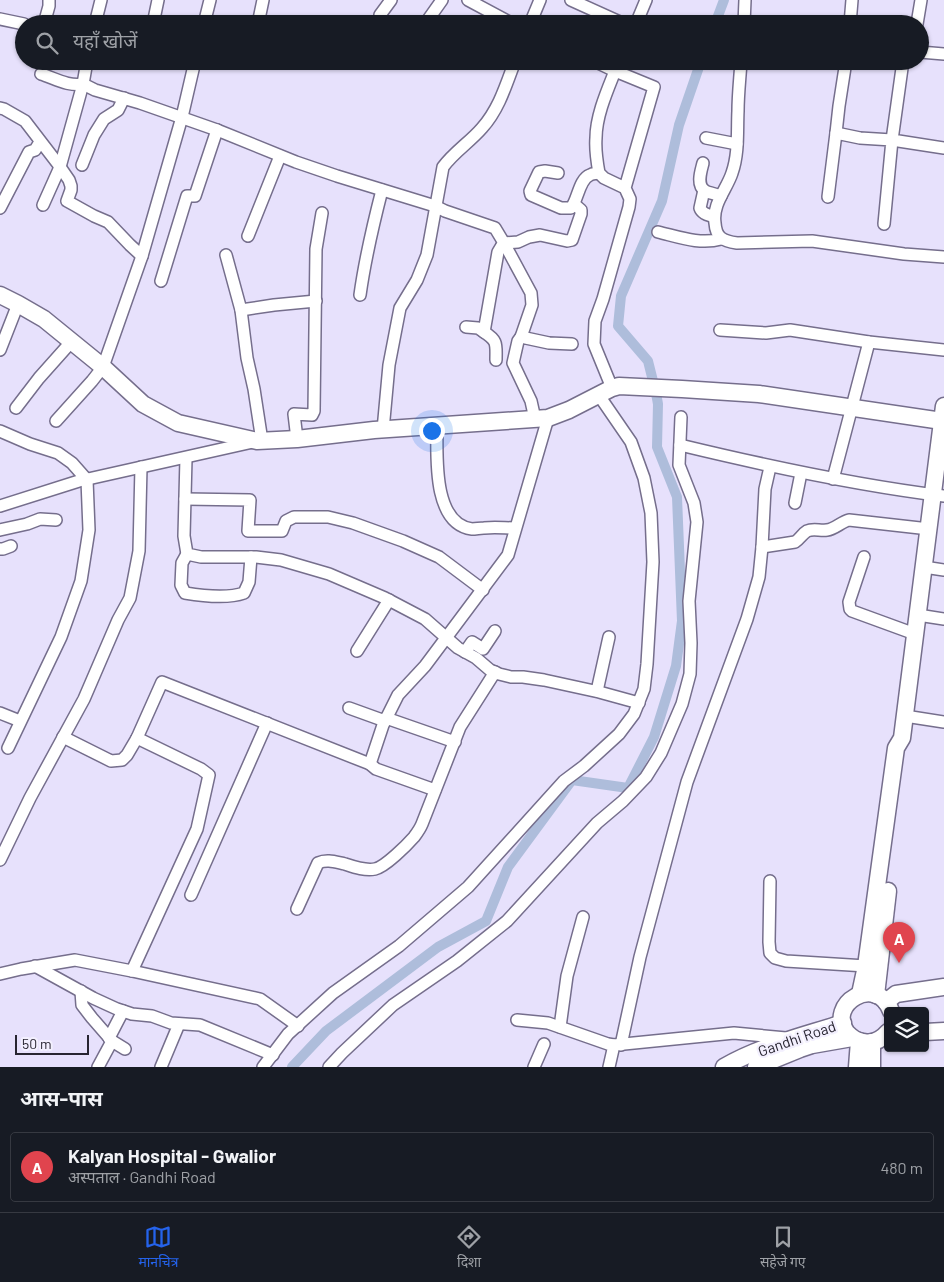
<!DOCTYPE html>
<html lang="hi">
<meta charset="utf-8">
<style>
body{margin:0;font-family:Barlow,"Noto Sans Devanagari",sans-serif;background:#242831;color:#f1f3f6}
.controls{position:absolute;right:15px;bottom:15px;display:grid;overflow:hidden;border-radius:5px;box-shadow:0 1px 4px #0004}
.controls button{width:45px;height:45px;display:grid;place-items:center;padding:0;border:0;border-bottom:1px solid #363941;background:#171b24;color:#f1f3f6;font:25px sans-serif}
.scale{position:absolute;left:15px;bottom:12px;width:74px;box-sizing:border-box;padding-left:5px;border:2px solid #282531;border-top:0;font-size:14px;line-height:18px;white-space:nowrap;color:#282531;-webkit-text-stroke:4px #f3f0fe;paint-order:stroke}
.you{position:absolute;left:431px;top:430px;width:18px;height:18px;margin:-12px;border:4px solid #fff;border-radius:50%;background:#1a73e8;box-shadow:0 0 0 8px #1a73e833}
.badge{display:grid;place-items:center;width:32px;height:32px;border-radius:50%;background:#2563eb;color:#fff;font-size:16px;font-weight:700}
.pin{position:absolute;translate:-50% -41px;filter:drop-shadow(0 1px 2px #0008)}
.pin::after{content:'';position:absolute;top:26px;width:18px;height:15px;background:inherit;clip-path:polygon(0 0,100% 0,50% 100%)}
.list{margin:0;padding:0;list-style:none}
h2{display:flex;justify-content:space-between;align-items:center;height:65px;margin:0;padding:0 20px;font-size:21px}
h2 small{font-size:16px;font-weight:400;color:#9ea1a6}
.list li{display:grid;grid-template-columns:32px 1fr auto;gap:15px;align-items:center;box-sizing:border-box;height:70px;margin:0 10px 10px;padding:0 10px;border:1px solid #363941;border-radius:5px}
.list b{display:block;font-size:19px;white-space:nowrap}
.list p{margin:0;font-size:16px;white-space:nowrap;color:#9ea1a6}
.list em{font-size:16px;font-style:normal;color:#9ea1a6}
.icon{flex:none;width:28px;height:28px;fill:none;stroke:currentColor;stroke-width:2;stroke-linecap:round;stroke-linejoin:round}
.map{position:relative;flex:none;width:944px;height:1067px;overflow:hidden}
.search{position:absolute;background:#171b24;box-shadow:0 1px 4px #0004;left:15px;right:15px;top:15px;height:55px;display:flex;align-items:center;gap:12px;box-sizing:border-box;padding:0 18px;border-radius:28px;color:#9ea1a6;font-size:19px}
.sheet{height:145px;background:#171b24}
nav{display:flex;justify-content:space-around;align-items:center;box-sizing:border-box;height:70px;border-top:1px solid #363941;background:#171b24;font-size:14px;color:#9ea1a6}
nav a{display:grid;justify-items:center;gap:2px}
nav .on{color:#2563eb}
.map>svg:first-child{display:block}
</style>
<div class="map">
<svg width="944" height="1067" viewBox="0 0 944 1067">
<rect width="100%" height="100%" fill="#e7e1fc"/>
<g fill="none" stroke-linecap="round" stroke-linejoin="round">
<g stroke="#aebddb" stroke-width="10">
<polyline points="715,24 724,0"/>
<polyline points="292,1067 326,1031 438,947 486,921 508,867 572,780 628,788 654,737 676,666 682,621 677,497 657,447 658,404 656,393 648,361 618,326 621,296 662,201 679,125 701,61"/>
</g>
<g stroke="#756e8c" stroke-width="14">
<g id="street">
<polyline points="468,0 513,24"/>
<polyline points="571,0 624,24"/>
<polyline points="380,15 391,0"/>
<polyline points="0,19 24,24"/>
<polyline points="44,24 49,6 49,0"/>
<polyline points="95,24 101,0"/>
<polyline points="153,24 158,0"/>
<polyline points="204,24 210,0"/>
<polyline points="258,24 263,0"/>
<polyline points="425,24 442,0"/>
<polyline points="530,24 540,0"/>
<polyline points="636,24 646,0"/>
<polyline points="744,24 745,0"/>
<polyline points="850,24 852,0"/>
<polyline points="917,24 921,0"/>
<polyline points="920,52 944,54"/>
<polyline points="87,61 83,84 95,90 140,103 217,130 296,162 337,176 435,206 445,211 495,228 504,243 531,293 532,305 521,337"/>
<polyline points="594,61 615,71 620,61"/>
<path d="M741,61C740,78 738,95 738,111C737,131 739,153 732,173C727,189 712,204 715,223C716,238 723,241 737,243L812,241L904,254L944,257"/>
<polyline points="903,61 892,140 944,148"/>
<path d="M41,74C54,78 69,87 83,84L60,167L43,205"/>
<polyline points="0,108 4,109 25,121 58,164 69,180 71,186 71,190 67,201 94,216 108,222 130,245 142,256"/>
<polyline points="836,133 839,106 846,61"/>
<polyline points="706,138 737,144"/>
<path d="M703,163C701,171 696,185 705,191C709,193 716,194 721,196"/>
<polyline points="82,165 94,135 104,119 118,110 124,98"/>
<path d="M558,173L545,171L539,172L530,191L531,195L561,208H571C578,200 579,179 590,175C593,173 596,174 599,173"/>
<path d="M704,190L700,208C702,214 709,215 714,217"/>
<polyline points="828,197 836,133 860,138 892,140 884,224"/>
<polyline points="0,208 29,152 35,150 40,142"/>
<path d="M658,232C679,237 700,245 721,239"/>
<polyline points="248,236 280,156"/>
<polyline points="226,255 241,310 247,358 254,389 262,441"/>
<polyline points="161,281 187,196 195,196 217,130"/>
<path d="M360,295C365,259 373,225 382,190"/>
<polyline points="241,310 274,305 316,301"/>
<polyline points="466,327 478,328 484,332"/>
<polyline points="720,330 766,333 790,330 869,342 944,350"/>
<polyline points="0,350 18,304"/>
<path d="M496,360C496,344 498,341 484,332L498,252L501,247L504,243L518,242L529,237L540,235L567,241L572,240L581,214V210L574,204"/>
<path d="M612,388L594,344L595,321L603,299L629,207L630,199L625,188L654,87L615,71C607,91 596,116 596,138C595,150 597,162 599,173L604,178L625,188"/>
<polyline points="16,408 39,378 72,341"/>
<polyline points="535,419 531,401 513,363 518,341 521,337 549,343 572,344"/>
<polyline points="56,421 92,381 103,367 142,256 182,117 195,61"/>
<path d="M437,426C437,454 432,524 472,529C476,529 480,528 484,528C494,527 505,528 515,528"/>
<path d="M383,430L389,365L400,308L417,280L427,255L443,167C454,152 470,142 482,128C499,109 506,85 515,61"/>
<polyline points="0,431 30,444 58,453 72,463 87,480 89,530 81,581 61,637 8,748"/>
<polyline points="297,439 294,414 312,415 314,411 316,249 322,213"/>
<path d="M680,445C767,466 854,485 944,496"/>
<polyline points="186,458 184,536 187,554 201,557 256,557 281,560 329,574 385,598 425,619 458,648 476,658 490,670 499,674 511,677 523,677 544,680 599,692 639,703"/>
<polyline points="833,479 869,342"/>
<polyline points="185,499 250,500 248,531 282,531 286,521 294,517 328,517 353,523 403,541 439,557 483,590"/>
<polyline points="795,503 801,473"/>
<polyline points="0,506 79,481 253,442"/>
<polyline points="0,530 27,524 40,519 56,520"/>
<path d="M762,547L795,542C800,539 802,534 807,531C813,528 820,531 827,530C835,529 841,522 849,520L929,529"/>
<polyline points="0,549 3,549 11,546"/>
<path d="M187,554L182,563L181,585L185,593C203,596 227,599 244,593L249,582L251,557"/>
<polyline points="864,557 849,602 850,609 852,611 915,634"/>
<polyline points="924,567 944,570"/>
<polyline points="918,615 944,619"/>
<polyline points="357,651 389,600"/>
<polyline points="465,652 472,642 483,649 495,631"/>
<polyline points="597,691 609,637"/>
<polyline points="349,708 385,721"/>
<polyline points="0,713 20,721"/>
<polyline points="905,716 944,722"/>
<polyline points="386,718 455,742"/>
<polyline points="63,737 111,761 122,760 127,755 137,738 162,682 370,764 376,769 435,790"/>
<polyline points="370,764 383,725 398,695 425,666 508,555 548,418"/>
<polyline points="0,860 30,798 84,699 118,620 130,598 139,551 141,467"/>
<polyline points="770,881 769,942 770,953 775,958 786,961 866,966"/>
<polyline points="191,895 267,723"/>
<path d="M297,909L318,863C327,859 335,862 345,864C354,867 365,871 375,869C385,867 407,845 414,837C417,833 420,829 422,824L460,727L495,672"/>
<polyline points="35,966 93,998 117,1009 132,1014 152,1016 171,1023 200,1025 273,1055"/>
<polyline points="132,971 197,829 209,775 201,769 137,738"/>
<polyline points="0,974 21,969 75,960 132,971 260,999 298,1026"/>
<polyline points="81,991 82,1005 92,1018 112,1041 125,1049"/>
<polyline points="517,1020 548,1023 608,1044 614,1045 734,1033 786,1038"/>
<polyline points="560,1027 567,976 583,917"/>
<polyline points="109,1038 123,1011"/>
<polyline points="621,1045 640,957 687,782 747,619 759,577 762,547 765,489 770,467"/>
<polyline points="98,1067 112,1041"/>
<polyline points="161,1067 179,1024"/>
<polyline points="263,1067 288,1034 333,993 399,946 468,887 564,781 584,766 619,734 634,714 644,689 647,664 653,562 651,513 644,478 631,442 598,394"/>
<polyline points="329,1067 342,1053 393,1005 457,961 507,921 597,823 623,801 646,777 661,753 682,704 690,674 691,643 689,601 697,522 694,503 679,465 681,417"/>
<polyline points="534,1067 544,1044"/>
<polyline points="609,1067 614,1045"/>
</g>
</g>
<g stroke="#756e8c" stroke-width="19">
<g id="secondary">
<polyline points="0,295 18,304 44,319 103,367 143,404 178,423 257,441 297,439 374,430 548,418 569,410 612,388 619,386 682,389 759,394 942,421"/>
<polyline points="860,994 866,966 896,748 902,738 944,406"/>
<polyline points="876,995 888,891"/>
<polyline points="886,1002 896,994 944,987"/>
<path d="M888,1032C882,1039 874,1044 864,1042C857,1042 852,1038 847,1033C825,1004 877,973 891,1011"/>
<polyline points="925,1032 944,1031"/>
<path d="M724,1067C760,1046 803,1036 843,1023"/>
<polyline points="756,1067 800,1049 812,1045 852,1038"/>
<polyline points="857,1067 859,1041"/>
<polyline points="872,1067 872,1042"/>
</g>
</g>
<use href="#street" stroke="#fff" stroke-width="11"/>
<use href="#secondary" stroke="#fff" stroke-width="16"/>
</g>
<g text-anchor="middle" stroke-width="4.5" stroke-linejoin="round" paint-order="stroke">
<g font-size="15" fill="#282531" stroke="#f3f0fe">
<text transform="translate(797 1039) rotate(-19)" y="5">Gandhi Road</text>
</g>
</g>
</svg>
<div class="controls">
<button><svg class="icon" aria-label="layers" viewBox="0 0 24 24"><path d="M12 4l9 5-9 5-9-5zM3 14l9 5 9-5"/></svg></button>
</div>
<div class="scale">50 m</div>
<div class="you"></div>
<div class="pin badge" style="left:899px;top:963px;background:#e0444e">A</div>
<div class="search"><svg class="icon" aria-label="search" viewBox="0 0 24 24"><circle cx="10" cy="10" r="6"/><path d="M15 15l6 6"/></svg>यहाँ खोजें</div>
</div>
<section class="sheet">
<h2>आस-पास<small></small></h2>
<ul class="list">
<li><span class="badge" style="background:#e0444e">A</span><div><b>Kalyan Hospital - Gwalior</b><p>अस्पताल · Gandhi Road</p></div><em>480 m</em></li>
</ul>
</section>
<nav>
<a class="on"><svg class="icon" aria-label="map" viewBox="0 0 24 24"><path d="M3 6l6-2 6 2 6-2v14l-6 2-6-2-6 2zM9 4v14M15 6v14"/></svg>मानचित्र</a>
<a><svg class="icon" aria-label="directions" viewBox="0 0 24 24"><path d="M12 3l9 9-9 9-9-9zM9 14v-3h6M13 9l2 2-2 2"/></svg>दिशा</a>
<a><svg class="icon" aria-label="saved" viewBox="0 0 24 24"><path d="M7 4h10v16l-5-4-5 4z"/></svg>सहेजे गए</a>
</nav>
